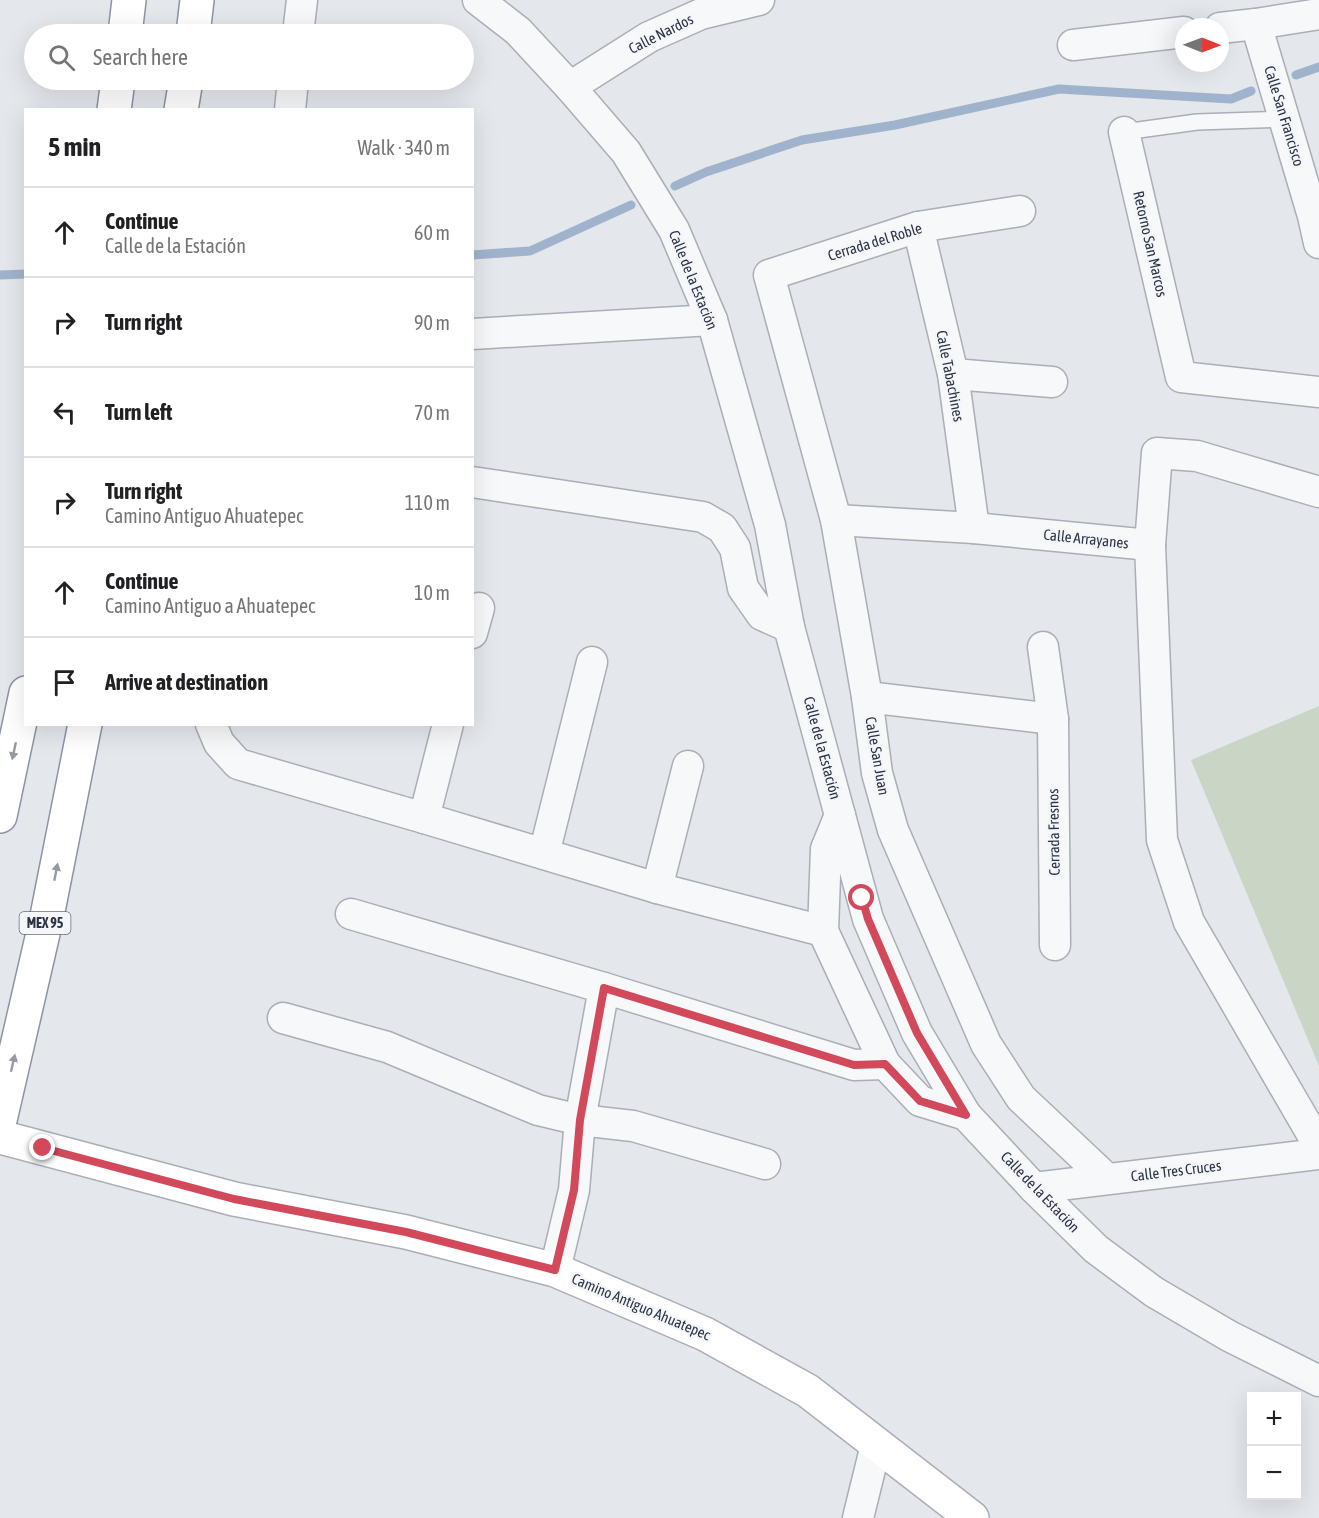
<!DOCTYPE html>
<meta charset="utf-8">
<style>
body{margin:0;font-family:"Asap Condensed",sans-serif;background:#f6f6f6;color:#202124}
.controls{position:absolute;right:18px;bottom:18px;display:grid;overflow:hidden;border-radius:0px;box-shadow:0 6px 24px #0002}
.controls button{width:54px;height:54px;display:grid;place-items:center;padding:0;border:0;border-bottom:2px solid #e0e0e0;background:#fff;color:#202124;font:30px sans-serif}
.compass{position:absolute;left:1175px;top:18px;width:54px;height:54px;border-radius:50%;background:#fff;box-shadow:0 6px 24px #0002;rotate:91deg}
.stop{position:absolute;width:18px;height:18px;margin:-14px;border:4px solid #d1495b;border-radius:50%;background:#fff}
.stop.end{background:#d1495b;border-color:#fff;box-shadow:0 2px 6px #0008}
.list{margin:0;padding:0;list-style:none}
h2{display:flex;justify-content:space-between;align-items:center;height:78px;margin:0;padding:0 24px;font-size:26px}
h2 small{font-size:20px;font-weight:400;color:#757577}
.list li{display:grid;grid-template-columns:39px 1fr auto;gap:18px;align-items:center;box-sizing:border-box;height:90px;padding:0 24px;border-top:2px solid #e0e0e0}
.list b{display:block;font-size:22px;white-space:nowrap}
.list p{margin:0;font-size:20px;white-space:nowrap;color:#757577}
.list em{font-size:20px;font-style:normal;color:#757577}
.icon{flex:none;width:33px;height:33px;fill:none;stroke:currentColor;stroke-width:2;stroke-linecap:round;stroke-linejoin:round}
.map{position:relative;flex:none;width:1319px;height:1518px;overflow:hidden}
.search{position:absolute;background:#fff;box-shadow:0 6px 24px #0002;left:24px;top:24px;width:450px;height:66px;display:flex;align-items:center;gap:15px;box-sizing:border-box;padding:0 21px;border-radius:33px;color:#757577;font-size:22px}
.panel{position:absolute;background:#fff;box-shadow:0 6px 24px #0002;left:24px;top:108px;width:450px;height:618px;border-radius:0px}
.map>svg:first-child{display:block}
</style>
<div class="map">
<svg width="1319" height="1518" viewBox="0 0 1319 1518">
<rect width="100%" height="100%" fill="#e4e7ec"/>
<polygon fill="#c9d6c5" points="1319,706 1319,1066 1191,760"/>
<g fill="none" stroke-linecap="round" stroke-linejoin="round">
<g stroke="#9fb4cc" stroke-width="9">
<polyline points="1296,75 1319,67"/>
<polyline points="675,186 706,172 802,140 895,125 1059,89 1231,99 1251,91"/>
<polyline points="472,255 530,251 631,205"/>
<polyline points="0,275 26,274"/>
</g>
<g stroke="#a9aeb7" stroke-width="18">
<polyline id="lane" points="1124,132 1197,122 1284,119"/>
</g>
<g stroke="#a9aeb7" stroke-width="33">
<g id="street">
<polyline points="478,0 518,31 570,87 626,152 674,230 712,320 770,525 789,627 868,919 917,1033 966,1115 1034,1188 1096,1249 1154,1292 1229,1336 1319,1381"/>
<polyline points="1256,24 1313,216 1319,243"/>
<polyline points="1220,28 1256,24 1319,14"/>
<polyline points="298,34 302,0"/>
<polyline points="1073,45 1184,32"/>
<polyline points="570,87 649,37 701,14 759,0"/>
<polyline points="290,110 293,80"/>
<polyline points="1124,132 1181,377 1319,392"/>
<polyline points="1020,211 918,227 769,275 836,520 867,697 877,773 893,830 986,1044 1021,1098 1107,1179"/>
<polyline points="918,227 953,374 974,528"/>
<polyline points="472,334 712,320"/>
<polyline points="953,374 1052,382"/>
<polyline points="472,482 703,517 722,528 735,548 743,588 762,615 789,627"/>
<polyline points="1319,492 1197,456 1157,453 1150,545 1162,840 1189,922 1319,1146"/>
<polyline points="836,520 974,528 1150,545"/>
<polyline points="472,633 479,608"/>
<polyline points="1043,647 1053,719 1055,945"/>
<polyline points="867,697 1053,719"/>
<polyline points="211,724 219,743 238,764 424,818 657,888 823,931"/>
<polyline points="840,815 826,849 823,931 885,1064 920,1101 966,1115"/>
<polyline points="424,818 448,724"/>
<polyline points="544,854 592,662"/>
<polyline points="657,888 688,766"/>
<polyline points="351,914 604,988 854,1065 885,1064"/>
<polyline points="283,1018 387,1047 538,1110 580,1120 633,1126 765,1164"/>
<polyline points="1034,1188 1319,1154"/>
<polyline points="555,1270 574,1190 580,1120 604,988"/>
<polyline points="858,1518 876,1445"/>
</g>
</g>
<g stroke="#a9aeb7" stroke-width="36">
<polyline id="secondary" points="0,1137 234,1199 406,1232 555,1270 705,1334 808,1391 972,1518"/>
</g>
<g stroke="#8b94a3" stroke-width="36">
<g id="highway">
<polyline points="125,34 129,0"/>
<polyline points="193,34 197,0"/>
<polyline points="114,110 118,80"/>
<polyline points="181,110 186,80"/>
<polyline points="0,816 26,693"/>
<polyline points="0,1120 47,916 85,724"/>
</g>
</g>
<use href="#lane" stroke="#f7f8fa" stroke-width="15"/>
<use href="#street" stroke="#f7f8fa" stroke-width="30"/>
<use href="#secondary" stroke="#fff" stroke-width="33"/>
<use href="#highway" stroke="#fff" stroke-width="33"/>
</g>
<defs><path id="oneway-solid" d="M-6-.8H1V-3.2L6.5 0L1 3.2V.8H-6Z" transform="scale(1.5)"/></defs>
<g fill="#959aa2">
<use href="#oneway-solid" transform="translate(14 751) rotate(102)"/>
<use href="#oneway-solid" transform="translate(56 872) rotate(-79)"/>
<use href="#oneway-solid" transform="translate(13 1063) rotate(-77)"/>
</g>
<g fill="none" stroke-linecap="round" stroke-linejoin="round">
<polyline stroke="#d1495b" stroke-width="8" points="43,1148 234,1199 406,1232 555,1270 574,1190 580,1120 604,988 854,1065 885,1064 920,1101 966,1115 917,1033 868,919 862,898"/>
</g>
<g text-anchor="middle" stroke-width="5" stroke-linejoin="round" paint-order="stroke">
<rect fill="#f4f6f9" stroke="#676e7b" stroke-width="1.5" x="19.5" y="912" width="51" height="22" rx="4.5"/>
<g font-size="14" font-weight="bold" fill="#2b3445">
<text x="45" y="928">MEX 95</text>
</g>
<g font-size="15" fill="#2b3445" stroke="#f4f6f9">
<text transform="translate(661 34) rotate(-27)" y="5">Calle Nardos</text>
<text transform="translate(1284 116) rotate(73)" y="5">Calle San Francisco</text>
<text transform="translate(875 242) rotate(-17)" y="5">Cerrada del Roble</text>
<text transform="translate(1150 244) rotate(77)" y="5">Retorno San Marcos</text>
<text transform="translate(693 280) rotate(68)" y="5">Calle de la Estación</text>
<text transform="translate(950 376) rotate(79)" y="5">Calle Tabachines</text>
<text transform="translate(1086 539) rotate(6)" y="5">Calle Arrayanes</text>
<text transform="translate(822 748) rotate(75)" y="5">Calle de la Estación</text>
<text transform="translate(877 756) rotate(80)" y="5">Calle San Juan</text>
<text transform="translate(1054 832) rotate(-91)" y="5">Cerrada Fresnos</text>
<text transform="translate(1176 1171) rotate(-7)" y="5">Calle Tres Cruces</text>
<text transform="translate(1040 1192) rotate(46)" y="5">Calle de la Estación</text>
<text transform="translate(641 1307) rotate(23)" y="5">Camino Antiguo Ahuatepec</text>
</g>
</g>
</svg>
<div class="controls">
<button>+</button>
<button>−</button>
</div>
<svg class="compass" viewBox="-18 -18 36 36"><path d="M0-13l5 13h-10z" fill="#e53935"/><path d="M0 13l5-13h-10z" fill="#757577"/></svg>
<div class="stop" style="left:862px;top:898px"></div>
<div class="stop end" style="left:43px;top:1148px"></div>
<div class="search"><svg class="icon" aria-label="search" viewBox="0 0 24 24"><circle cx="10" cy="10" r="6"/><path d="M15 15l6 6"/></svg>Search here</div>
<section class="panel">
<h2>5 min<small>Walk · 340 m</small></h2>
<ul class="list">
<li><svg class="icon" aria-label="ahead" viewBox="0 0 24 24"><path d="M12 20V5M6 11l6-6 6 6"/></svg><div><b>Continue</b><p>Calle de la Estación</p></div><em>60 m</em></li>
<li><svg class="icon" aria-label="right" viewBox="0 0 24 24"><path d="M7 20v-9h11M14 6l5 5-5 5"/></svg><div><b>Turn right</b></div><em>90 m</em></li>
<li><svg class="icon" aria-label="left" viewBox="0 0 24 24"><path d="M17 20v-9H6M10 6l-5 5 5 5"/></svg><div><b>Turn left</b></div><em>70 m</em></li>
<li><svg class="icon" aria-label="right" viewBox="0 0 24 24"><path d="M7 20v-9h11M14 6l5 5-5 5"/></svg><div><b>Turn right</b><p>Camino Antiguo Ahuatepec</p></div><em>110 m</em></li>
<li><svg class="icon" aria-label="ahead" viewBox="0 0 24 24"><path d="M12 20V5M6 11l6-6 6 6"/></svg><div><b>Continue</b><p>Camino Antiguo a Ahuatepec</p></div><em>10 m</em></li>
<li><svg class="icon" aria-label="arrive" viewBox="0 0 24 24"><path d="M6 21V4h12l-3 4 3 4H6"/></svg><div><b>Arrive at destination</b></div></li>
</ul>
</section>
</div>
